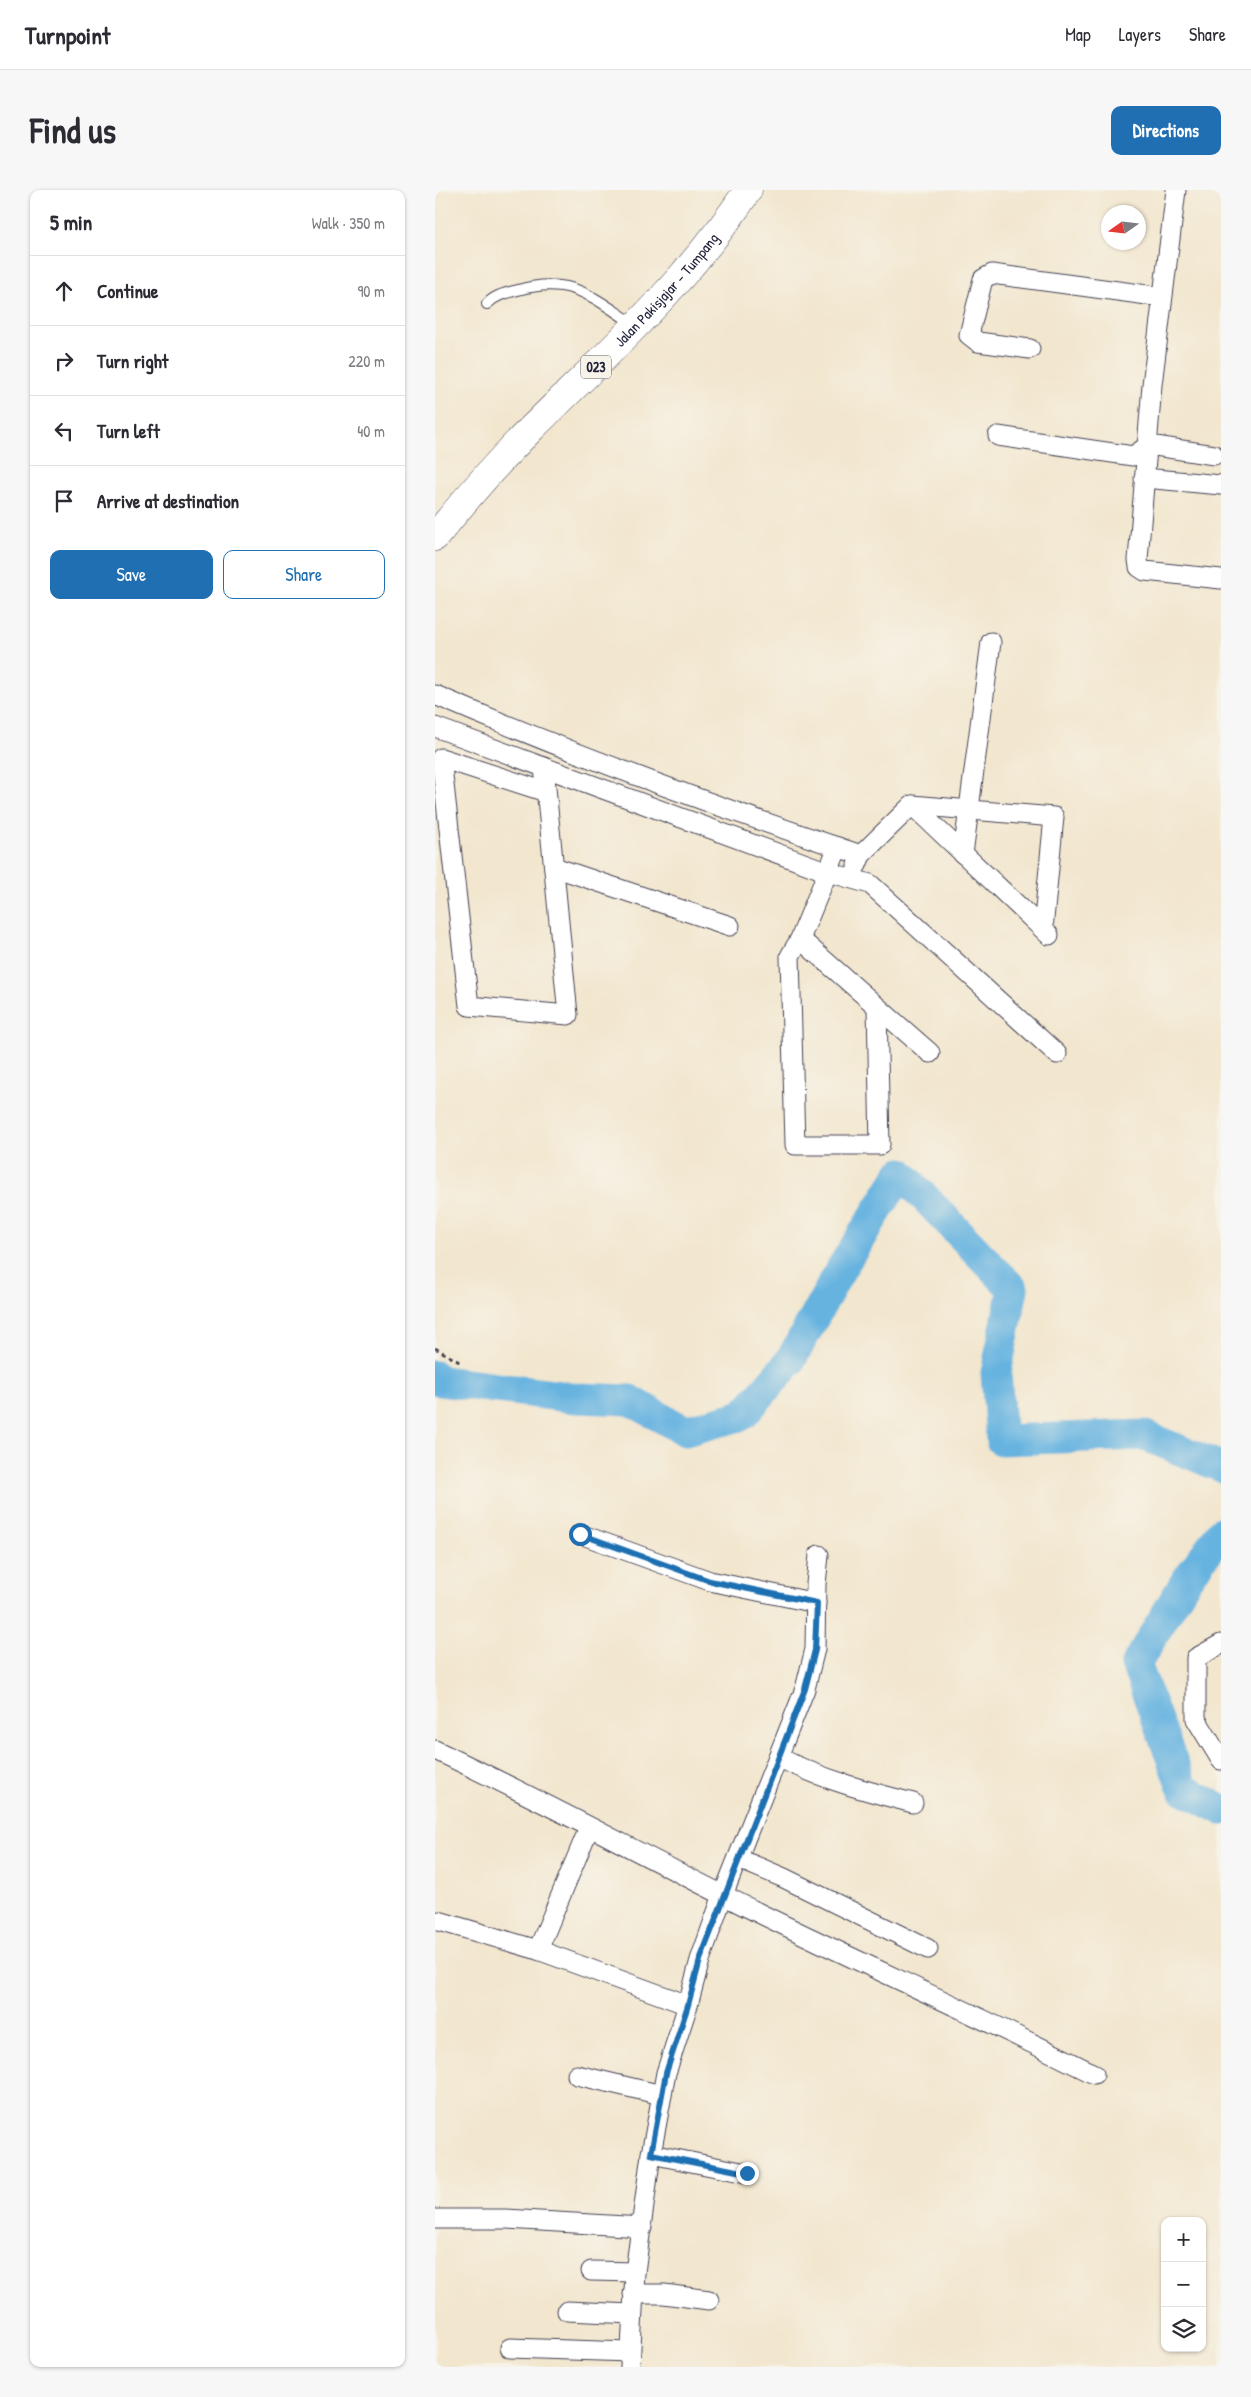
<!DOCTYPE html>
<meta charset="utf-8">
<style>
body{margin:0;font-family:"Patrick Hand",sans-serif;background:#f7f7f7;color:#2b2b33}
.controls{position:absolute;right:15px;bottom:15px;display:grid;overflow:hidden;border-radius:10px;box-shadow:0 1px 4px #0004}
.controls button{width:45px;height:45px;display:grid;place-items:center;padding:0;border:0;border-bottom:1px solid #e1e1e2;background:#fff;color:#2b2b33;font:25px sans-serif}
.compass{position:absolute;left:666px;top:15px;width:45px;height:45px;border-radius:50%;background:#fff;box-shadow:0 1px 4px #0004;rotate:256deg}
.stop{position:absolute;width:15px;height:15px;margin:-11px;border:4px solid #1f6fb2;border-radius:50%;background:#fff}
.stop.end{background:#1f6fb2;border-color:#fff;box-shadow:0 1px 5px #0008}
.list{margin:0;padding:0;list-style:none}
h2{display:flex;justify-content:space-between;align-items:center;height:65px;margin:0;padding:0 20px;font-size:21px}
h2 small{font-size:16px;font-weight:400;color:#7c7c81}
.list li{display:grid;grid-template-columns:32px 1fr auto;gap:15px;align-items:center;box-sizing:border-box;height:70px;padding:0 20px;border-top:1px solid #e1e1e2}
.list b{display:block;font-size:19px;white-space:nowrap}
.list em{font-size:16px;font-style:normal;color:#7c7c81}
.actions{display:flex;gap:10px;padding:15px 20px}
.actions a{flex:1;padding:11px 0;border:1px solid #1f6fb2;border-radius:10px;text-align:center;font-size:18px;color:#1f6fb2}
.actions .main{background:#1f6fb2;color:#fff}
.icon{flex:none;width:28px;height:28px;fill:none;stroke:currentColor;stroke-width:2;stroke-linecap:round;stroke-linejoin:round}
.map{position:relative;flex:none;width:786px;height:2177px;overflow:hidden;border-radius:10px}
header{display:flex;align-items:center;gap:30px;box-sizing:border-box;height:70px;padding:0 25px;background:#fff;border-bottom:1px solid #e1e1e2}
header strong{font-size:24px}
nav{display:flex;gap:28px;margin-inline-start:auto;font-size:18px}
.intro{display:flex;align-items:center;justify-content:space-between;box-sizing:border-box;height:120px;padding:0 30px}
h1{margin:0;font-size:35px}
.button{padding:12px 22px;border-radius:10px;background:#1f6fb2;color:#fff;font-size:18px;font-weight:700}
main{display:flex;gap:30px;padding:0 30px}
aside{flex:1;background:#fff;border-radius:10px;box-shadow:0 1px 4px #0004}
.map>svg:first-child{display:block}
</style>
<header>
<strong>Turnpoint</strong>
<nav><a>Map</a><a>Layers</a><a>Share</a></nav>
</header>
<div class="intro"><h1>Find us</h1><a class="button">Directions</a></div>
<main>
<aside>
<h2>5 min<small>Walk · 350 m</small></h2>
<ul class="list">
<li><svg class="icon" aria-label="ahead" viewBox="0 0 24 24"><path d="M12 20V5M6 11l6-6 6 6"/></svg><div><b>Continue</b></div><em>90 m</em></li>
<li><svg class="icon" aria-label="right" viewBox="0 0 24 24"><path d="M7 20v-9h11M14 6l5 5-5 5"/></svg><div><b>Turn right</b></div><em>220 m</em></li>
<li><svg class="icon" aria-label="left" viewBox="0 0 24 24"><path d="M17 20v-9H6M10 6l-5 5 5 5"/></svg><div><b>Turn left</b></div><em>40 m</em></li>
<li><svg class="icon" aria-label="arrive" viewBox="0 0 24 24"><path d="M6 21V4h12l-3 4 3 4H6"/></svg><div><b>Arrive at destination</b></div></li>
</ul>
<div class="actions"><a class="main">Save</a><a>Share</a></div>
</aside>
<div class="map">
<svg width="786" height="2177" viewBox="0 0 786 2177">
<rect width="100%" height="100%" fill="#f7f3e8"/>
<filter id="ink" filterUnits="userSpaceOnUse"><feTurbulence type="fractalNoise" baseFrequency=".02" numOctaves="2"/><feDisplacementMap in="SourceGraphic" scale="10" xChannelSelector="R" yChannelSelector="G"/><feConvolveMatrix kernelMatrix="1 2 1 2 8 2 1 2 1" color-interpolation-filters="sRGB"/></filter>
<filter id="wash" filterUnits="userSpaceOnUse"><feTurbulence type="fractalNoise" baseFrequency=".0096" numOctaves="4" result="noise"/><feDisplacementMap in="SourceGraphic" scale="20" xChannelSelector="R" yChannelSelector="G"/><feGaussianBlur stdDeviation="1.12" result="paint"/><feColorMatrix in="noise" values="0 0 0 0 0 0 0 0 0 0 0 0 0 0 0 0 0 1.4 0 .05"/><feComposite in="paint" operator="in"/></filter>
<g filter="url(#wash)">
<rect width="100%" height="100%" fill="#f2e6ce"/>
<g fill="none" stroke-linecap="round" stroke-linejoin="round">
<g stroke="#66b3e0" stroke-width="31">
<polyline points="0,1186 6,1191 141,1208 195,1210 250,1241 308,1225 355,1171 407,1077 466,983 578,1099 561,1183 566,1250 708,1245 786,1277"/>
<polyline points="786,1342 752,1389 701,1474 748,1599 786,1619"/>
</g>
</g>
</g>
<g filter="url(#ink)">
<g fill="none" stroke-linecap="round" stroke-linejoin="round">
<g stroke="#413f51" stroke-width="12">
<path id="service" d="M52,114C60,105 72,103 83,100C136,85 157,107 199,134"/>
</g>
<g stroke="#413f51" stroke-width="21">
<g id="minor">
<polyline points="741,0 717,195 703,370 704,377 710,381 786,389"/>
<polyline points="595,159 543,152 534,145 548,89 557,84 727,107"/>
<polyline points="563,246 698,266 714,255 779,265"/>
<polyline points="709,288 786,295"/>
<path d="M0,505C140,565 282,617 426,665"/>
<polyline points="0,537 393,682 435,694 622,864"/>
<path d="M109,577C117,660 125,742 133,825L34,816L6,568L111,602"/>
<polyline points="477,615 614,745"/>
<polyline points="403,657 365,749 355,766 360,955 445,955 442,817"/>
<polyline points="528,664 556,452"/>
<polyline points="422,675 426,665 477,615 619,627 608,739"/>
<polyline points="119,677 295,736"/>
<polyline points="365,749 495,863"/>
<polyline points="145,1344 275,1391 381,1413"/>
<polyline points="786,1454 761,1468 761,1529 786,1570"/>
<path d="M0,1560C111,1612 218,1671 328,1725C438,1779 549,1828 659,1884"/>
<path d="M343,1567C386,1589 431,1601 478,1613"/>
<polyline points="304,1669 349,1688 493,1759"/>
<polyline points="4,1731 103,1760 253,1815"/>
<polyline points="103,1760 154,1638"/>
<polyline points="142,1885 227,1905"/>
<polyline points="216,1964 311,1983"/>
<polyline points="0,2029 71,2029 207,2037"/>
<polyline points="156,2081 200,2082"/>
<polyline points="198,2104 229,2104 274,2110"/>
<polyline points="132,2121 197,2124"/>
<polyline points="75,2158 195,2162"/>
<polyline points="195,2177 200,2082 216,1964 231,1883 253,1815 265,1770 288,1705 370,1499 380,1459 381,1394 384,1365"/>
</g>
</g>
<g stroke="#413f51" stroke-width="29">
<g id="primary">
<path id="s1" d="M0,347C30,310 62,272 96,239C172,164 254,90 313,0"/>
</g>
</g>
<polyline stroke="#413f51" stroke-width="3" stroke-dasharray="4 4" stroke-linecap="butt" points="0,1158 26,1173"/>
<use href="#service" stroke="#fff" stroke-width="10"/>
<use href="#minor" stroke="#fff" stroke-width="19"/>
<use href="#primary" stroke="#fff" stroke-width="28"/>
</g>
</g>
<g fill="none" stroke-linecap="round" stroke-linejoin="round" filter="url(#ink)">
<polyline stroke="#1f6fb2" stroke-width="6" points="145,1344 275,1391 382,1413 380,1460 370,1499 265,1770 253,1815 231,1883 216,1964 312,1983"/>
</g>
<g text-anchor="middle" stroke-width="4.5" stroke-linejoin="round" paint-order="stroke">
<rect fill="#f7f3e8" stroke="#62616f" stroke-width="1" x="146" y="165.5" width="30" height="23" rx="4"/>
<g font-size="14" font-weight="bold" fill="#22223b">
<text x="161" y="182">023</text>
</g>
<g font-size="15" fill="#22223b" stroke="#f7f3e8">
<text dy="5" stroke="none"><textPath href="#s1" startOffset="339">Jalan Pakisjajar - Tumpang</textPath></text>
</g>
</g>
</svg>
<div class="controls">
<button>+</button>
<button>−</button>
<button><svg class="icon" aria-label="layers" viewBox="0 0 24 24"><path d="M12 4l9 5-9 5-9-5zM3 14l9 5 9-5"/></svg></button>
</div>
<svg class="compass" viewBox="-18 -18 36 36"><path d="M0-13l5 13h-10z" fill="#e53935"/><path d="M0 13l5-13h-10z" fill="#7c7c81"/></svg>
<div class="stop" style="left:145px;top:1344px"></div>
<div class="stop end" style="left:312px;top:1983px"></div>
</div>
</main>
